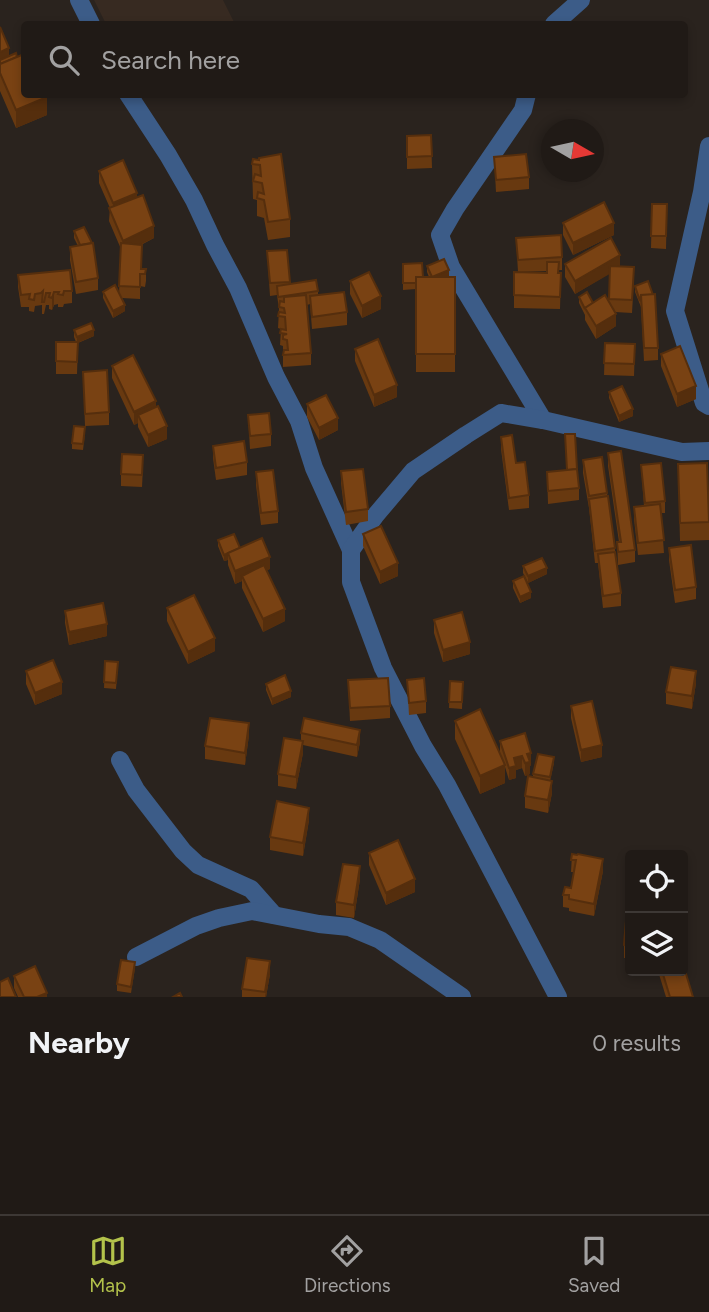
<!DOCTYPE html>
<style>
body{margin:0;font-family:Figtree,sans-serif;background:#2d2723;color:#f1f3f6}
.controls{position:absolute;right:21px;bottom:21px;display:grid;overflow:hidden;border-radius:7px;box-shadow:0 4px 10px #0003}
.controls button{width:63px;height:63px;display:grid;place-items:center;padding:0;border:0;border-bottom:2px solid #3d3835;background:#201a16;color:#f1f3f6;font:35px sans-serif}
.compass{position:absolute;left:541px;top:119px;width:63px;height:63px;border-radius:50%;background:#201a16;box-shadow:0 4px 10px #0003;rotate:99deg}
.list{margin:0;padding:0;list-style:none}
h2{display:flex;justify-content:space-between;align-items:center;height:91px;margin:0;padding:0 28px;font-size:30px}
h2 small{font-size:23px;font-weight:400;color:#a2a1a1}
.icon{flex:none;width:38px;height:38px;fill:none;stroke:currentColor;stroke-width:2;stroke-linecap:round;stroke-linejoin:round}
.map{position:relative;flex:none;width:709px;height:997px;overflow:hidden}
.search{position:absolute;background:#201a16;box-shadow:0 4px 10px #0003;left:21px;right:21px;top:21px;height:77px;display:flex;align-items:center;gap:18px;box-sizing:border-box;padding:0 24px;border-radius:7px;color:#a2a1a1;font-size:26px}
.sheet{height:217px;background:#201a16}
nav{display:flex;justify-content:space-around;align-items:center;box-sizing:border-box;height:98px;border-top:2px solid #3d3835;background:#201a16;font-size:19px;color:#a2a1a1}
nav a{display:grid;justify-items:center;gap:4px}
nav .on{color:#b3c24b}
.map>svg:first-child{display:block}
</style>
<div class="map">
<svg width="709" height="997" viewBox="0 0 709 997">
<rect width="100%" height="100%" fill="#2a231e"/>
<polygon fill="#372a21" points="94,0 223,0 235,24 106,24"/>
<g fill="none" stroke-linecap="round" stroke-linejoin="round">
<g stroke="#3c5c88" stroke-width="18">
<polyline points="79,0 91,24"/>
<polyline points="554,24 581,0"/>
<polyline points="128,94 168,155 194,200 215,245 238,288 276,377 299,421 314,468 351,550"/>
<polyline points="527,94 523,110 455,209 440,235 451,267 543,420"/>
<polyline points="709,146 702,192 675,311 704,403 709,406"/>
<polyline points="120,760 136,790 183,851 198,865 251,889 274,915"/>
<polyline points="136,957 196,926 219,918 252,911 319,924 349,927 380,940 462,997"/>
<polyline points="558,997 447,785 423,746 383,668 351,582 351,550 375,516 413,471 466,435 501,413 543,420 682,452 709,451"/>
</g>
</g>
<g fill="#683910">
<polygon points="0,27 9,56 47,115 16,128 0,91"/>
<polygon points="431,135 432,168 407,169 407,136"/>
<polygon points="494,157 529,177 529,189 496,192"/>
<polygon points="259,160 290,219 290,237 268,240 264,218 257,216 257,200 253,199 252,164"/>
<polygon points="99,171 137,197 154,238 141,245 141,269 146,269 146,281 145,287 140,286 140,299 122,298 125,311 113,318 103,298 103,292 119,294 121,249 109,221 110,208 99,183"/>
<polygon points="652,204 667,204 666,249 651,248"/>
<polygon points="563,223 614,235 573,255 563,235"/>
<polygon points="74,231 98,278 98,290 76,294 70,260 70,247 78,246 74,238"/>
<polygon points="516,238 562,257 562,270 559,270 559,273 561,273 560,309 514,308 514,272 547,273 547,271 518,272"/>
<polygon points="287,250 290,284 318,291 318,295 347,312 347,325 312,329 310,304 307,305 311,353 311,365 283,367 283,346 280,345 281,329 278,328 279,309 277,295 270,296 267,251"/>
<polygon points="403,264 423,277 429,277 427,272 427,266 449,276 446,277 455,277 455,372 416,372 416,289 403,290"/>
<polygon points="565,264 620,266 634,279 632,313 615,312 616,326 596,339 585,320 585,315 579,303 579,297 593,303 609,301 610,273 575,294 565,277"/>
<polygon points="18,275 72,291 72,303 64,304 63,307 58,307 58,304 54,305 52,310 49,309 49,305 46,305 44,314 42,314 42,305 35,306 34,312 29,311 29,307 21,307 18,287"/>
<polygon points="350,281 381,309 362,318 350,294"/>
<polygon points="635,286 658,348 658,360 644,361 641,307 635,292"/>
<polygon points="74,330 94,336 78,343 77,374 56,374 56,342 76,342 74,337"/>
<polygon points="605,343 635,344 634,376 604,375"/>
<polygon points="355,349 397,397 374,407 355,361"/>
<polygon points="661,354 696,399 677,407 661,366"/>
<polygon points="112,366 156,406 167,439 148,447 138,427 138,423 134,425 112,378"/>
<polygon points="83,372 109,412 109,425 85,426"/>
<polygon points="609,392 633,416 619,422 609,398"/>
<polygon points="307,404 338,430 319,440 307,417"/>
<polygon points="248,415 271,434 271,446 250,449"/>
<polygon points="85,433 83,450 72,449 72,443"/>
<polygon points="501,437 516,463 529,495 529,508 509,510 501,449"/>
<polygon points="213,446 247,462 247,475 216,480 213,458"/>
<polygon points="608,453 635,550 635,562 618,565 617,542 619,542 608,466"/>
<polygon points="583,460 607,493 621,593 621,606 603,608 598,563 595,563 589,508 583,473"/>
<polygon points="678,464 709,522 709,540 680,541"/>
<polygon points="641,465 665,501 665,513 661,513 664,553 638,555 634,519 634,507 644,506"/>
<polygon points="143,467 142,487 121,486 121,474"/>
<polygon points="341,471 368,509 368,521 346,525 341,483"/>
<polygon points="256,472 278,511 278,523 261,525 256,485"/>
<polygon points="547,472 579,488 579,500 548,504"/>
<polygon points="363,534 398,576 380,584 363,546"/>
<polygon points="218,540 240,548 270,569 267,570 285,621 263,632 242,588 242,581 235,584 228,565 228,560 224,561 218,546"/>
<polygon points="669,548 696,587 696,599 675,603 669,560"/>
<polygon points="523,566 547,574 528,583 523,573"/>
<polygon points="513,581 531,598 520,603 513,588"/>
<polygon points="167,608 215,651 188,664 167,621"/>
<polygon points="65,611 107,636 69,645 65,623"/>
<polygon points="434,620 470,654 443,662 434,633"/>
<polygon points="105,661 118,662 116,689 104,688"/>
<polygon points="26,671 62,694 35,705 26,684"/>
<polygon points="348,680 390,706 390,718 350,721"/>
<polygon points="407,680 426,701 426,713 409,715"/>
<polygon points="450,681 463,682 462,709 449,708"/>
<polygon points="696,683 692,709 666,704 666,692"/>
<polygon points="266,684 291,697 272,705 266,690"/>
<polygon points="571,706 602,757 581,762 571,718"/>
<polygon points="455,721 500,754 500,741 525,733 531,765 530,766 530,774 525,776 522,768 516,770 516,778 509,780 505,767 505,783 480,794 455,739"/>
<polygon points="301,733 360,742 357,757 303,745 303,753 296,789 278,786 278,774 301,741"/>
<polygon points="249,735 245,765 205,759 205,746"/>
<polygon points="554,763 550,781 552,793 548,813 525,808 525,796 533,777 533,774"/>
<polygon points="309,820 303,856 270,850 270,837"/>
<polygon points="369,853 415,892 386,905 369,865"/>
<polygon points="572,854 603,871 594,916 569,911 569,908 563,907 563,895 571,888 574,872 571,872"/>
<polygon points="360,879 354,918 336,915 336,902"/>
<polygon points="630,921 630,958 624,958 624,945"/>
<polygon points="135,968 131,993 117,991 117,984"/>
<polygon points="658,971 683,971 693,997 666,997"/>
<polygon points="270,974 266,997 242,997 242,989"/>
<polygon points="14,976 47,997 18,997 14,988"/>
</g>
<g fill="#552e0d">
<polygon points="9,48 9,61 0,64 0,52"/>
<polygon points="47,97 47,115 16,128 16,110"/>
<polygon points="137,193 137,205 113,215 113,203"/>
<polygon points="614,223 614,235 573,255 573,243"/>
<polygon points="154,226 154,238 123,253 123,241"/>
<polygon points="620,255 620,268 575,294 575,281"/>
<polygon points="449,270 449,276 432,283 432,277"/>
<polygon points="54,292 54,305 52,310 52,298"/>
<polygon points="381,296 381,309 362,318 362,306"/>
<polygon points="125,305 125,311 113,318 113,311"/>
<polygon points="616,314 616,326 596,339 596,326"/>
<polygon points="94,330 94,336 77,343 77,337"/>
<polygon points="397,385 397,397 374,407 374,395"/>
<polygon points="696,386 696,399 677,407 677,394"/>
<polygon points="156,401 156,414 138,415 138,423 134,425 134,412"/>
<polygon points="633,409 633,416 619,422 619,416"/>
<polygon points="338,418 338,430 319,440 319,428"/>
<polygon points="167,426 167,439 148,447 148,435"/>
<polygon points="228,553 228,560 224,561 224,555"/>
<polygon points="270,557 270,569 244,580 242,576 242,581 235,584 235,571"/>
<polygon points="398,563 398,576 380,584 380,572"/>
<polygon points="547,568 547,574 528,583 528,576"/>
<polygon points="531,592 531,598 520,603 520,597"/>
<polygon points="285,609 285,621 263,632 263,619"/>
<polygon points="107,624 107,636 69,645 69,632"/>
<polygon points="215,638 215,651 188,664 188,652"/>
<polygon points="470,642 470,654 443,662 443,650"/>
<polygon points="696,671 696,683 692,709 692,696"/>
<polygon points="62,682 62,694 35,705 35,693"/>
<polygon points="291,691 291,697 272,705 272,699"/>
<polygon points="249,723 249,735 245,765 245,753"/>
<polygon points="360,730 360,742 357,757 357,745"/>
<polygon points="303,741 303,753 296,789 296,777"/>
<polygon points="602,745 602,757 581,762 581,750"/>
<polygon points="531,753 531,765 530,766 530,774 525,776 525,763 527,754"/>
<polygon points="522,756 522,768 516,770 516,778 509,780 509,768 514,758"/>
<polygon points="505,765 505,783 480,794 480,776"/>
<polygon points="552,781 552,793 548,813 548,800"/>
<polygon points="309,808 309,820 303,856 303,843"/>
<polygon points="603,859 603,871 594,916 594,904"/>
<polygon points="360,866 360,879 354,918 354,905"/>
<polygon points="415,879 415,892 386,905 386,893"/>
<polygon points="270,961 270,974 266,997 265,997"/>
<polygon points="47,993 47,997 37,997"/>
</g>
<g fill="#794213" stroke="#552e0d" stroke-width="2">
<polygon points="0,27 9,48 0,52"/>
<polygon points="16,53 17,57 0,64 0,60"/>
<polygon points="24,54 24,94 46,94 47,97 16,110 0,73 0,64"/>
<polygon points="431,135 432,156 407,157 407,136"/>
<polygon points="281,154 290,219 268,222 264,200 257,198 258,192 264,194 262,183 253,181 255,174 261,176 260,165 252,164 253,159 259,160 259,158"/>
<polygon points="526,154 529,177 496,180 494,157"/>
<polygon points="123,160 137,193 113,203 99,171"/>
<polygon points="143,195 154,226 123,241 109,208"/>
<polygon points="604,202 614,223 573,243 563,223"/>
<polygon points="652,204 667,204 666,236 651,236"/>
<polygon points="84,227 92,243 80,245 74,231"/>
<polygon points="561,235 562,257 518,260 516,238"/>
<polygon points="611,238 620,255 575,281 565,264"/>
<polygon points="93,243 98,278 76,282 70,247"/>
<polygon points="121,243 142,245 141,269 146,269 145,274 140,274 140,287 119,286"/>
<polygon points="287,250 290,282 270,283 267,251"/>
<polygon points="444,259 449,270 432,277 427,266"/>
<polygon points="547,262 559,262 558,273 561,273 560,297 514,295 514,272 547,273"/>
<polygon points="422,263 423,277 416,277 416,283 403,283 403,264"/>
<polygon points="610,266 634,267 632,300 609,299"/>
<polygon points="70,270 72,291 64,291 63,295 58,294 59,292 54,292 52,298 49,297 50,293 46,293 44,302 42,302 43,291 41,293 35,294 34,300 29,299 30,294 21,295 18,275"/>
<polygon points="369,272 381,296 362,306 350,281"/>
<rect x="416" y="277" width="39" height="77"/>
<polygon points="316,280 318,291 278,297 277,286"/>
<polygon points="648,281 653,295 641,295 640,301 635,286"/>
<polygon points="115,285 125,305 113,311 103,292"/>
<polygon points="344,292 347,312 312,317 310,296"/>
<polygon points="587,292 593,303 585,308 585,309 579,297"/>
<polygon points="655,294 658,348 644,348 641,295"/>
<polygon points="306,295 311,353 283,355 284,350 288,350 287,340 283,339 283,335 287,334 280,333 281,329 286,330 285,317 278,316 279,312 285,313 284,308 279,307 280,301 284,302 284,297"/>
<polygon points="605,295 616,314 596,326 585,308"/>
<polygon points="91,323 94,330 77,337 74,330"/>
<polygon points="378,339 397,385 374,395 355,349"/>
<polygon points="56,342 78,342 77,362 56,361"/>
<polygon points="605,343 635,344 634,364 604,363"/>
<polygon points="680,346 696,386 677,394 661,354"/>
<polygon points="133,355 156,401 134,412 112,366"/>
<polygon points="107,370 109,412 85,414 83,372"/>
<polygon points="622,386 633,409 619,416 609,392"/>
<polygon points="326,395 338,418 319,428 307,404"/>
<polygon points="158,406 167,426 148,435 138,415"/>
<polygon points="269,413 271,434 250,436 248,415"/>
<polygon points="74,426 85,427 83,444 72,443"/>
<polygon points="565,434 575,434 577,469 567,470"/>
<polygon points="512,435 516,463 525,462 529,495 509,498 501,437"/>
<polygon points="244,441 247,462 216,468 213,446"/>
<polygon points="621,451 635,550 618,552 617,542 621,542 608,453"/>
<polygon points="122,454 143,455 142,475 121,474"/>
<polygon points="602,457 607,493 589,496 583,460"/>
<polygon points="661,463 665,501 645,503 641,465"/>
<polygon points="707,463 709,522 680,523 678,464"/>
<polygon points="363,469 368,509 346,512 341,471"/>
<polygon points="577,469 579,488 548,491 547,472"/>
<polygon points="273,470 278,511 261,513 256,472"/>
<polygon points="608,496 615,548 595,551 589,499"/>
<polygon points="660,504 664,540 638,543 634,507"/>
<polygon points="381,526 398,563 380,572 363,534"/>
<polygon points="234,534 240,548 224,555 218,540"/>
<polygon points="262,538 270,557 235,571 228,553"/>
<polygon points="691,545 696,587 675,590 669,548"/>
<polygon points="615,552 621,593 603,596 598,554"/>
<polygon points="542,558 547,568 528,576 523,566"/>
<polygon points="264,565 285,609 263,619 242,576"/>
<polygon points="524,576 531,592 520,597 513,581"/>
<polygon points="194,595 215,638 188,652 167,608"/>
<polygon points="103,603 107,624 69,632 65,611"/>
<polygon points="462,612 470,642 443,650 434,620"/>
<polygon points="53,660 62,682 35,693 26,671"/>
<polygon points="105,661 118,662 116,683 104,682"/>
<polygon points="671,667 696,671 692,696 666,692"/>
<polygon points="285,675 291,691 272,699 266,684"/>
<polygon points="388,678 390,706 350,708 348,680"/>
<polygon points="424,678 426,701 409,703 407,680"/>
<polygon points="450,681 463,682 462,702 449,702"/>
<polygon points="592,701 602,745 581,750 571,706"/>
<polygon points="480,709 505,765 480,776 455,721"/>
<polygon points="210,718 249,723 245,753 205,746"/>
<polygon points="304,718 360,730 357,745 301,733"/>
<polygon points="525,733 531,753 527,754 530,762 525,763 522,756 514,758 516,766 509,768 500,741"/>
<polygon points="284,738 303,741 296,777 278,774"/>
<polygon points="538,754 554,757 550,777 533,774"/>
<polygon points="528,776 552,781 548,800 525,796"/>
<polygon points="277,801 309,808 303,843 270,837"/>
<polygon points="398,840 415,879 386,893 369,853"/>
<polygon points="572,854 577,855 578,854 603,859 594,904 569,899 569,895 563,895 565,887 571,888 576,860 571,860"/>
<polygon points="343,864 360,866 354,905 336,902"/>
<polygon points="626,920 630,921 630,946 624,945"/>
<polygon points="247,958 270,961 265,992 242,989"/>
<polygon points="121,960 135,962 131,987 117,984"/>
<polygon points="683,964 693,997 670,997 662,971 683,971"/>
<polygon points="35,966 47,993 37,997 24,997 14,976"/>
<polygon points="8,978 16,997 0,997 0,982"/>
<polygon points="180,993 182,997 173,997"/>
</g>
</svg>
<div class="controls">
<button><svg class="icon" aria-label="locate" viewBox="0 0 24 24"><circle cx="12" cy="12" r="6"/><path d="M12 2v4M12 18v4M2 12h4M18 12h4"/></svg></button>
<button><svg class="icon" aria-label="layers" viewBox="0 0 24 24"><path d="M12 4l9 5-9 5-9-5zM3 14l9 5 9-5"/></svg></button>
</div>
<svg class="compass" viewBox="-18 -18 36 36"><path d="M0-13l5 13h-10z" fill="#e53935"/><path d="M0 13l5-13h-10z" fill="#a2a1a1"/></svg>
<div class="search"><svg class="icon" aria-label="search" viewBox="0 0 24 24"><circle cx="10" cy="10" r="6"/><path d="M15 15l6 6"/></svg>Search here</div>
</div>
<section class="sheet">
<h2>Nearby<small>0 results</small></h2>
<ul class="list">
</ul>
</section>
<nav>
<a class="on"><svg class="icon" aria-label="map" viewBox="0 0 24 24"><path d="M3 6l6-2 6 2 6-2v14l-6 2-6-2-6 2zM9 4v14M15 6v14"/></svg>Map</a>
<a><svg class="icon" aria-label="directions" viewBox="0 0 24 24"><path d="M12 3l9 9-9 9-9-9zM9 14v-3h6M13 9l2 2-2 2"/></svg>Directions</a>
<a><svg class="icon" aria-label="saved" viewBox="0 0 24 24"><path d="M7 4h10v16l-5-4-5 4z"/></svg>Saved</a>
</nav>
